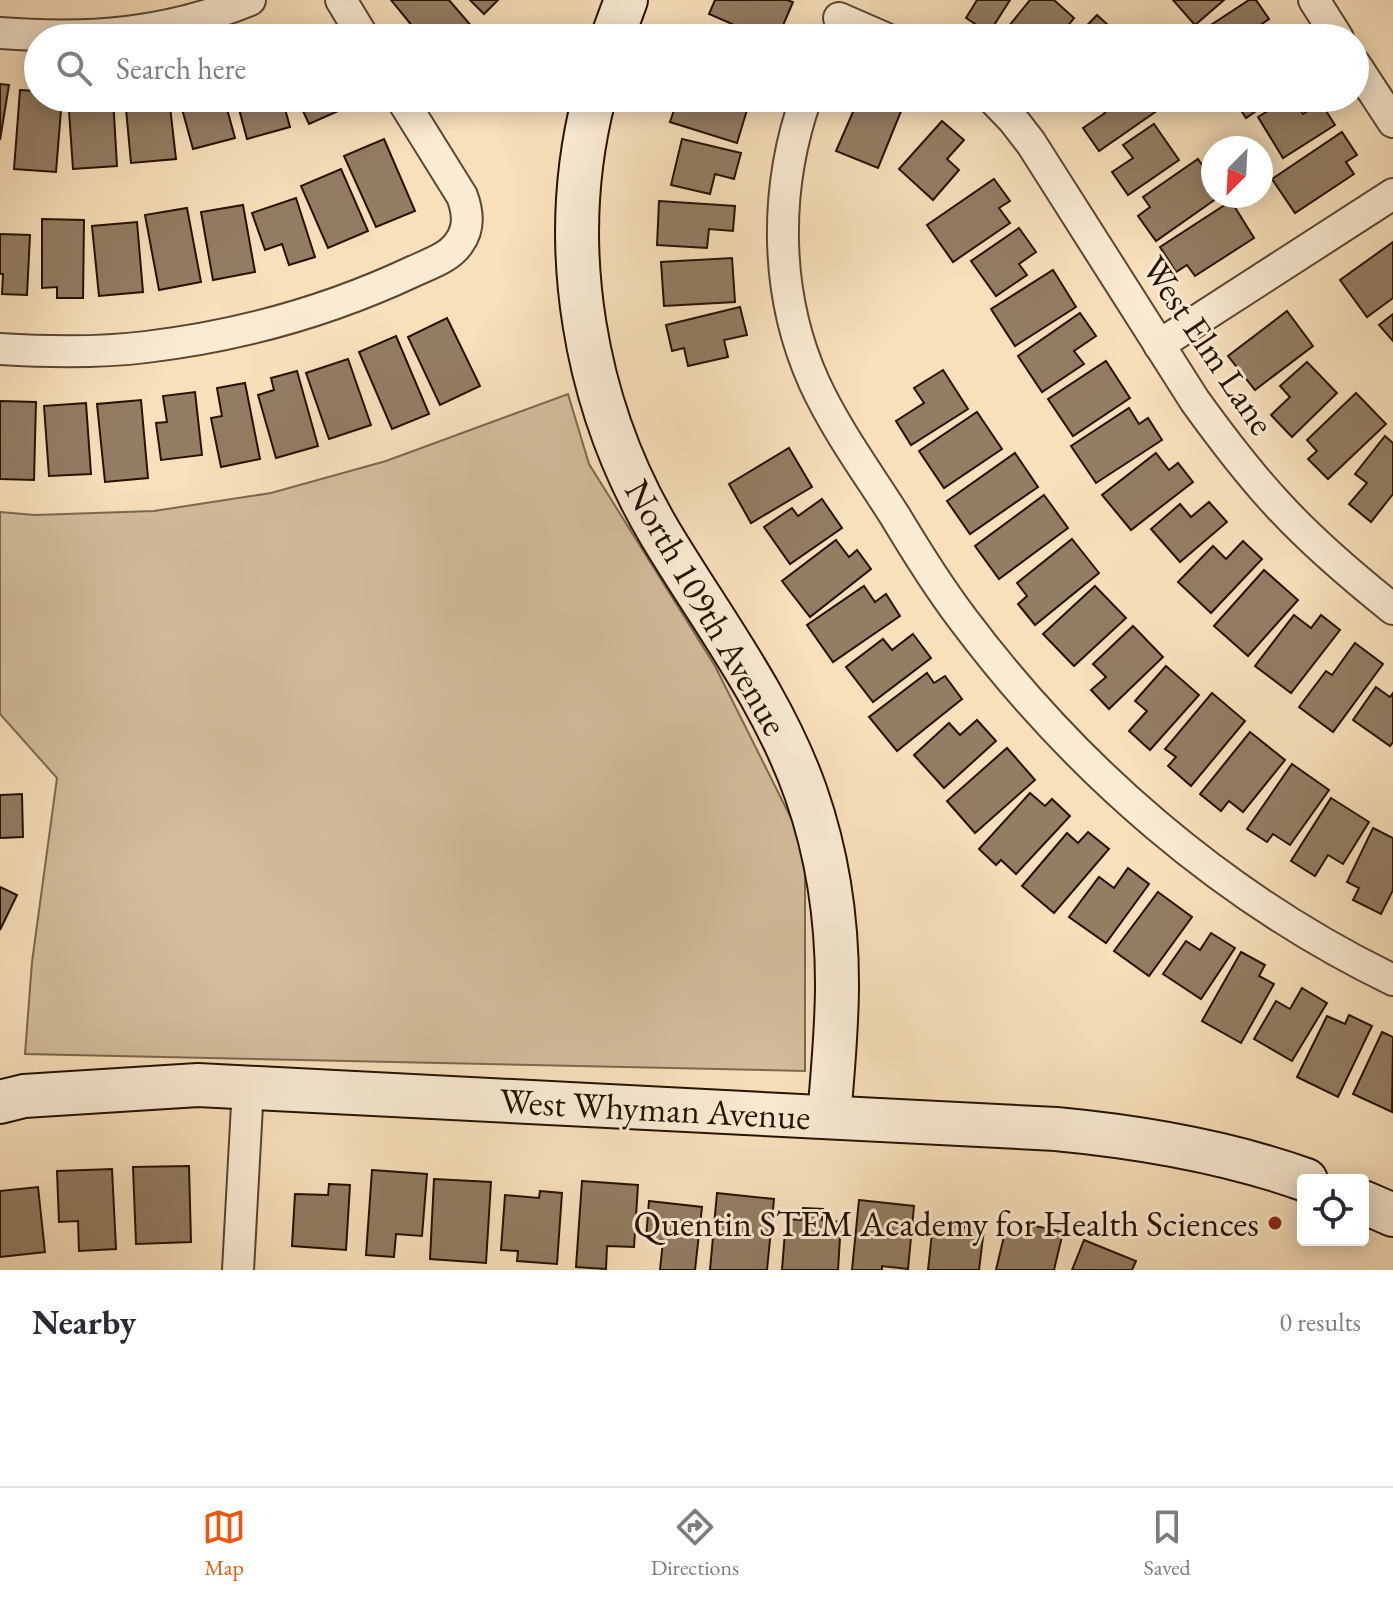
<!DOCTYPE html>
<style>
body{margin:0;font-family:"EB Garamond",serif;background:#f2f2f3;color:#2b2b33}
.controls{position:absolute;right:24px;bottom:24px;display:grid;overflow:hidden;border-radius:8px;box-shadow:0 4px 20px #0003}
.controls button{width:72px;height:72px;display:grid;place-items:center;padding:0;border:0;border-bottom:2px solid #e1e1e2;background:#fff;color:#2b2b33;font:40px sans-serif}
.compass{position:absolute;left:1201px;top:136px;width:72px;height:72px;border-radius:50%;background:#fff;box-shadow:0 4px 20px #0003;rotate:204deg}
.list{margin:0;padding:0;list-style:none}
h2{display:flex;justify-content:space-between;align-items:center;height:104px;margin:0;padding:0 32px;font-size:34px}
h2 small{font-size:26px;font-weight:400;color:#7c7c81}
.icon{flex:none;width:44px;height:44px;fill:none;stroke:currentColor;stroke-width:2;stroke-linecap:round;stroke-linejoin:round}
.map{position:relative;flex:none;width:1393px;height:1270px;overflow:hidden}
.search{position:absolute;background:#fff;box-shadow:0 4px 20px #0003;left:24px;right:24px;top:24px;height:88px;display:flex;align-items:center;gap:20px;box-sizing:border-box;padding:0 28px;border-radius:44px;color:#7c7c81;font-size:30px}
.sheet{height:216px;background:#fff}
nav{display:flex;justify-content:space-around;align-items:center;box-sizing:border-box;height:112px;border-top:2px solid #e1e1e2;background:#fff;font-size:22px;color:#7c7c81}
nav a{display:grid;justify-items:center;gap:4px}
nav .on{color:#ea580c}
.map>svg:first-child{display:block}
</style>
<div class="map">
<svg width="1393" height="1270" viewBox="0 0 1393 1270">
<rect width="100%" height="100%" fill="#f8e0bb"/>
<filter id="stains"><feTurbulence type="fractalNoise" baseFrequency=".0025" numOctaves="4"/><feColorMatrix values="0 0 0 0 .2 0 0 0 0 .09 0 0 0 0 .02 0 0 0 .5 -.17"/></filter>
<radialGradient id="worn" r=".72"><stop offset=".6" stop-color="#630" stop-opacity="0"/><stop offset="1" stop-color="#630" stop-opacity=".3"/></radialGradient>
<polygon fill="#d4bd9c" stroke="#7c6850" stroke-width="2" points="568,394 589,464 715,666 805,846 805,1071 25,1054 32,962 57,778 0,714 0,512 35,515 154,511 271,493 386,461"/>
<g fill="#937d63" stroke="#251203" stroke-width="2">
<polygon points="391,0 449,0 473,28 461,38 422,38"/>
<polygon points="470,0 498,0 484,14"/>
<polygon points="715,0 787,0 793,2 781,30 770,25 764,38 709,14"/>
<polygon points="977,0 1010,0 989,33 966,18"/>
<polygon points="1030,0 1054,0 1074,18 1058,38 1002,38 1000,37"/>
<polygon points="1173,0 1224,0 1195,25"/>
<polygon points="1249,0 1256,0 1269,19 1259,26 1267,38 1191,38"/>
<polygon points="1097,15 1122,38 1075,38"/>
<polygon points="715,26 742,38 710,38"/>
<polygon points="0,84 9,85 0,140"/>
<polygon points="20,90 38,91 38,98 62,98 56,172 14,169"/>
<polygon points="79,98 113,98 117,166 73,169 69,111 79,111"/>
<polygon points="125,98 169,98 176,159 131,163"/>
<polygon points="179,98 224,98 235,138 193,149"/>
<polygon points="236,98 282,98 290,127 247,139"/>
<polygon points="297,98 341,98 345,108 309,124"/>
<polygon points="678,98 743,98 750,100 737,143 670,122"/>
<polygon points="859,98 889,98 904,104 878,168 836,151"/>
<polygon points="1101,98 1154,98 1161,108 1099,151 1083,128 1105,113 1097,101"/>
<polygon points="1233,98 1275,98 1246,118"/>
<polygon points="1289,98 1293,98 1303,114 1321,103 1335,125 1283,158 1258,117"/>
<polygon points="942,121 964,140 947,159 959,170 933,200 899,169"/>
<polygon points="1154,124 1179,160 1128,195 1112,172 1133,158 1123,145"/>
<polygon points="1342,132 1357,155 1346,162 1354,174 1295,213 1272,179"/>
<polygon points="384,139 415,211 376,227 344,156"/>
<polygon points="682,139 741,153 734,179 715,174 710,194 671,185"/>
<polygon points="1198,159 1213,181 1213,196 1220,196 1156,241 1138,216 1150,207 1143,197"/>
<polygon points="341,169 368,231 328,248 301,186"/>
<polygon points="994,179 1010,201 999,208 1010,223 953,262 927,225"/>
<polygon points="296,198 315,257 289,265 282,244 265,250 252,213"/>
<polygon points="659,201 735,206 733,231 709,229 707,248 657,245"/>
<polygon points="1231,201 1254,238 1195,276 1187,265 1176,272 1160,247"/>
<polygon points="243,205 255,272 213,280 201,212"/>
<polygon points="187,208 201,282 159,290 145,215"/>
<polygon points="42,219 84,220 83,298 57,298 57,287 42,288"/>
<polygon points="137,222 143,292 99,296 92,226"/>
<polygon points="1019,228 1036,252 1019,264 1027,275 996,296 971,261"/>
<polygon points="0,234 30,235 27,295 2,294 3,274 0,274"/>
<polygon points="1393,242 1393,298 1367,317 1340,280"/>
<polygon points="732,258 735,302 664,306 661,262"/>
<polygon points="1053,270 1076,307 1015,346 991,309"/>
<polygon points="740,307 747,335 724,340 728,357 688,366 684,348 672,351 666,325"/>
<polygon points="1287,311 1313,346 1255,390 1228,356"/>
<polygon points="1080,313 1096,336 1074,351 1084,364 1042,392 1018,356"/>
<polygon points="1393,314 1393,341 1379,325"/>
<polygon points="447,318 480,386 440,405 408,337"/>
<polygon points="396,336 429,414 392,429 359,352"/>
<polygon points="348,359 371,425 329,439 306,373"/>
<polygon points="1106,361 1130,398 1073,436 1048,399"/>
<polygon points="1307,362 1337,393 1292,437 1271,415 1290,397 1280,386"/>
<polygon points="943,370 968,409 911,445 896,421 924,403 914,388"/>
<polygon points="297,371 318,446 276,458 258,395 274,390 271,378"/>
<polygon points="245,383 260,459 221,467 211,418 222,416 217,388"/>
<polygon points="195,392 202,455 161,460 156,423 167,422 163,396"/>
<polygon points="1356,393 1386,424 1328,479 1308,459 1317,451 1307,440"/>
<polygon points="141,400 148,478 105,482 97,404"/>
<polygon points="0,401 36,402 34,480 0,479"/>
<polygon points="86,403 91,474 49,476 44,406"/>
<polygon points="1129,408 1139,424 1148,418 1162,440 1096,483 1071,446"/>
<polygon points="977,412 1002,449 944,488 919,451"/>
<polygon points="1385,436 1393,443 1393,494 1371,522 1349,504 1367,483 1355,474"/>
<polygon points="789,448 812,487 751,523 729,484"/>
<polygon points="1015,453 1038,487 970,534 947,501"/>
<polygon points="1156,453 1169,470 1178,463 1193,482 1131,530 1102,495"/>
<polygon points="1044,495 1068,528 999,579 975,546"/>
<polygon points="822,499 842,528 790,564 764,527 792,508 798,516"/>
<polygon points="1209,502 1227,522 1180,562 1151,529 1180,504 1191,517"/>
<polygon points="1072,539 1099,573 1035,625 1018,604 1027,596 1017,583"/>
<polygon points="836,540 849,557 857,550 871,569 810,617 782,581"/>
<polygon points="1243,541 1262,559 1211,613 1178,582 1213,546 1226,559"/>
<polygon points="1264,570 1298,600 1248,656 1214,626"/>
<polygon points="864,586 875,602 886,594 900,616 833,662 807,625"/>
<polygon points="1095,586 1126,618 1074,666 1043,634"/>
<polygon points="1294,615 1311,628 1321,615 1340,630 1291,693 1255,666"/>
<polygon points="1133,626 1163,657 1109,709 1091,690 1106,677 1093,664"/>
<polygon points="913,634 931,658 873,702 846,667 883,639 892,650"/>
<polygon points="1355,643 1383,664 1333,732 1299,707 1326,671 1332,675"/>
<polygon points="1166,666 1199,695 1150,750 1129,731 1147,711 1135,701"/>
<polygon points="927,673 934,683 945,676 962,699 897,751 869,717"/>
<polygon points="1376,687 1390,697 1393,693 1393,742 1390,746 1353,720"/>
<polygon points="1212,693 1245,721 1191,786 1168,766 1176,757 1165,749"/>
<polygon points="977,720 996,741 944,788 914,755 949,723 960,735"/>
<polygon points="1250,732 1285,760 1243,812 1229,801 1221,811 1200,794"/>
<polygon points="1007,748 1035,780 975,833 947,801"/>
<polygon points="1292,764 1329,790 1290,845 1273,834 1267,842 1247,829"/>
<polygon points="1030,793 1045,806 1052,799 1070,816 1016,874 1001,860 996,865 979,849"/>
<polygon points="22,794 23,837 0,838 0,795"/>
<polygon points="1331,798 1369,822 1343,864 1328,855 1315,876 1291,861"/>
<polygon points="1373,828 1393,838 1393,890 1381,914 1353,900 1359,888 1347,882"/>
<polygon points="1088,832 1109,849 1054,913 1022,886 1067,833 1078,843"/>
<polygon points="1128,868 1149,884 1106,943 1069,917 1099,877 1114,888"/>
<polygon points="0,887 17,895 0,930"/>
<polygon points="1158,892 1192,917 1149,976 1114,951"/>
<polygon points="1211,933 1235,948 1201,999 1163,974 1186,941 1200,950"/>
<polygon points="1241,952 1265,965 1259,976 1274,984 1241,1043 1202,1021"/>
<polygon points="1302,988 1327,1003 1292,1061 1254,1039 1276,1001 1290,1009"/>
<polygon points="1349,1015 1372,1026 1338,1097 1297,1077 1327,1016 1345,1024"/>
<polygon points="1382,1032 1393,1037 1392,1112 1353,1094"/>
<polygon points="189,1166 191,1242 136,1244 133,1167"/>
<polygon points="112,1169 116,1249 79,1251 78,1221 59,1222 57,1171"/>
<polygon points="372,1170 427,1174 422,1236 396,1234 394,1257 366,1255"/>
<polygon points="434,1179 491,1182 486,1263 430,1259"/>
<polygon points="582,1181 638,1185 634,1247 607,1246 606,1269 576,1267"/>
<polygon points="329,1184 350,1185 346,1250 292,1246 295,1194 328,1195"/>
<polygon points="38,1187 45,1252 0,1257 0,1191"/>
<polygon points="540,1191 562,1193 557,1264 517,1261 518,1251 501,1250 505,1195 539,1198"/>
<polygon points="717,1193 774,1199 767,1270 710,1270"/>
<polygon points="859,1200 914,1206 908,1269 882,1266 882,1270 852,1270"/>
<polygon points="649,1201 702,1207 695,1270 660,1270 663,1241 646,1239"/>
<polygon points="803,1208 823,1209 822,1220 841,1222 838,1270 782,1270 786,1219 802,1220"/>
<polygon points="933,1224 984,1229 979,1270 928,1270"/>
<polygon points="1026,1224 1063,1232 1054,1270 996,1270 1005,1232 1023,1236"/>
<polygon points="1084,1240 1136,1261 1132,1270 1072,1270"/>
</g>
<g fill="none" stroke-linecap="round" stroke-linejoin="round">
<g stroke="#5a4631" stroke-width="34">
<g id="street">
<polyline points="341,0 364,38"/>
<polyline points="1314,0 1338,38"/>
<polyline points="839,18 885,38"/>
<path d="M0,33C90,40 166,34 250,0"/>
<polyline points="1355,64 1393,122"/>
<path d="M806,98C774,189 774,293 814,382C836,430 867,472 895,516C916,551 937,585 962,618C1075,769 1222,897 1393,980"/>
<path d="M992,98L1014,121L1031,143L1195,401C1221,437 1248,473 1279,506C1314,544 1353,577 1393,609"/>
<polyline points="1159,345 1393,194"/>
<path d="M0,349C48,352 98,353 146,347C239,336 329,311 414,271C429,264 449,258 459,243C470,228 468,212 462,196L401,98"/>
<polyline points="238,1270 248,1087"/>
</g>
</g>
<g stroke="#251203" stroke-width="46">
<g id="secondary">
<polyline points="612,38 626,0"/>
<path d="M594,98C556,245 584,406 661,535C712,620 773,699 806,793C827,853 837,920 837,984C837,1028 833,1072 829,1116"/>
<path d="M0,1102L24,1096L198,1085L1056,1129C1141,1137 1225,1151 1306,1180"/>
<polyline points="1363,1202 1393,1215"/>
</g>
</g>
<use href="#street" stroke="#faebd3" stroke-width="30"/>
<use href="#secondary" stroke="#faebd3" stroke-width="42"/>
</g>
<circle fill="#8f2418" stroke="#faebd3" stroke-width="3" cx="1275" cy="1223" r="8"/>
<g text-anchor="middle" stroke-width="6" stroke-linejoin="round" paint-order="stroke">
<g font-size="36" fill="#251203" stroke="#faebd3">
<text transform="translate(1209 345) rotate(56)" y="13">West Elm Lane</text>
<text transform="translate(707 607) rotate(60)" y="13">North 109th Avenue</text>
<text transform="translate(655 1108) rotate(3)" y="13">West Whyman Avenue</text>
</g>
<g font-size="36" fill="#251203" stroke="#faebd3" text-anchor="end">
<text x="1259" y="1236">Quentin STEM Academy for Health Sciences</text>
</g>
</g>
<rect width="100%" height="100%" filter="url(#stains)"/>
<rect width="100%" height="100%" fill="url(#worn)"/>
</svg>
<div class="controls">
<button><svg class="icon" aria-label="locate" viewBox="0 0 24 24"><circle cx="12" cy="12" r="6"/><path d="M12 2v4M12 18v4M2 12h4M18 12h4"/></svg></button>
</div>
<svg class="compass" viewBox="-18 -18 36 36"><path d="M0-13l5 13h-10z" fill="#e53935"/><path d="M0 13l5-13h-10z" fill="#7c7c81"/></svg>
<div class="search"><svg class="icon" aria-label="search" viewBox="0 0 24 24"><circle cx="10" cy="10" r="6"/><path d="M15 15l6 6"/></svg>Search here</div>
</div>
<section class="sheet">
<h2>Nearby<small>0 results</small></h2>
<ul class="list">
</ul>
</section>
<nav>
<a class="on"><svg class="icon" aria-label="map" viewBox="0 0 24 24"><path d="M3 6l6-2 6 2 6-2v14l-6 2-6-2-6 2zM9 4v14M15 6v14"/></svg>Map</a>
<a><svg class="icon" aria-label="directions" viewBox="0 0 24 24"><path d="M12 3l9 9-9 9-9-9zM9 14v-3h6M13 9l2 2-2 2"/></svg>Directions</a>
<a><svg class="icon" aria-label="saved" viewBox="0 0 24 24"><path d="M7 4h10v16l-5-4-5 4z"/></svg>Saved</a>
</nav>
